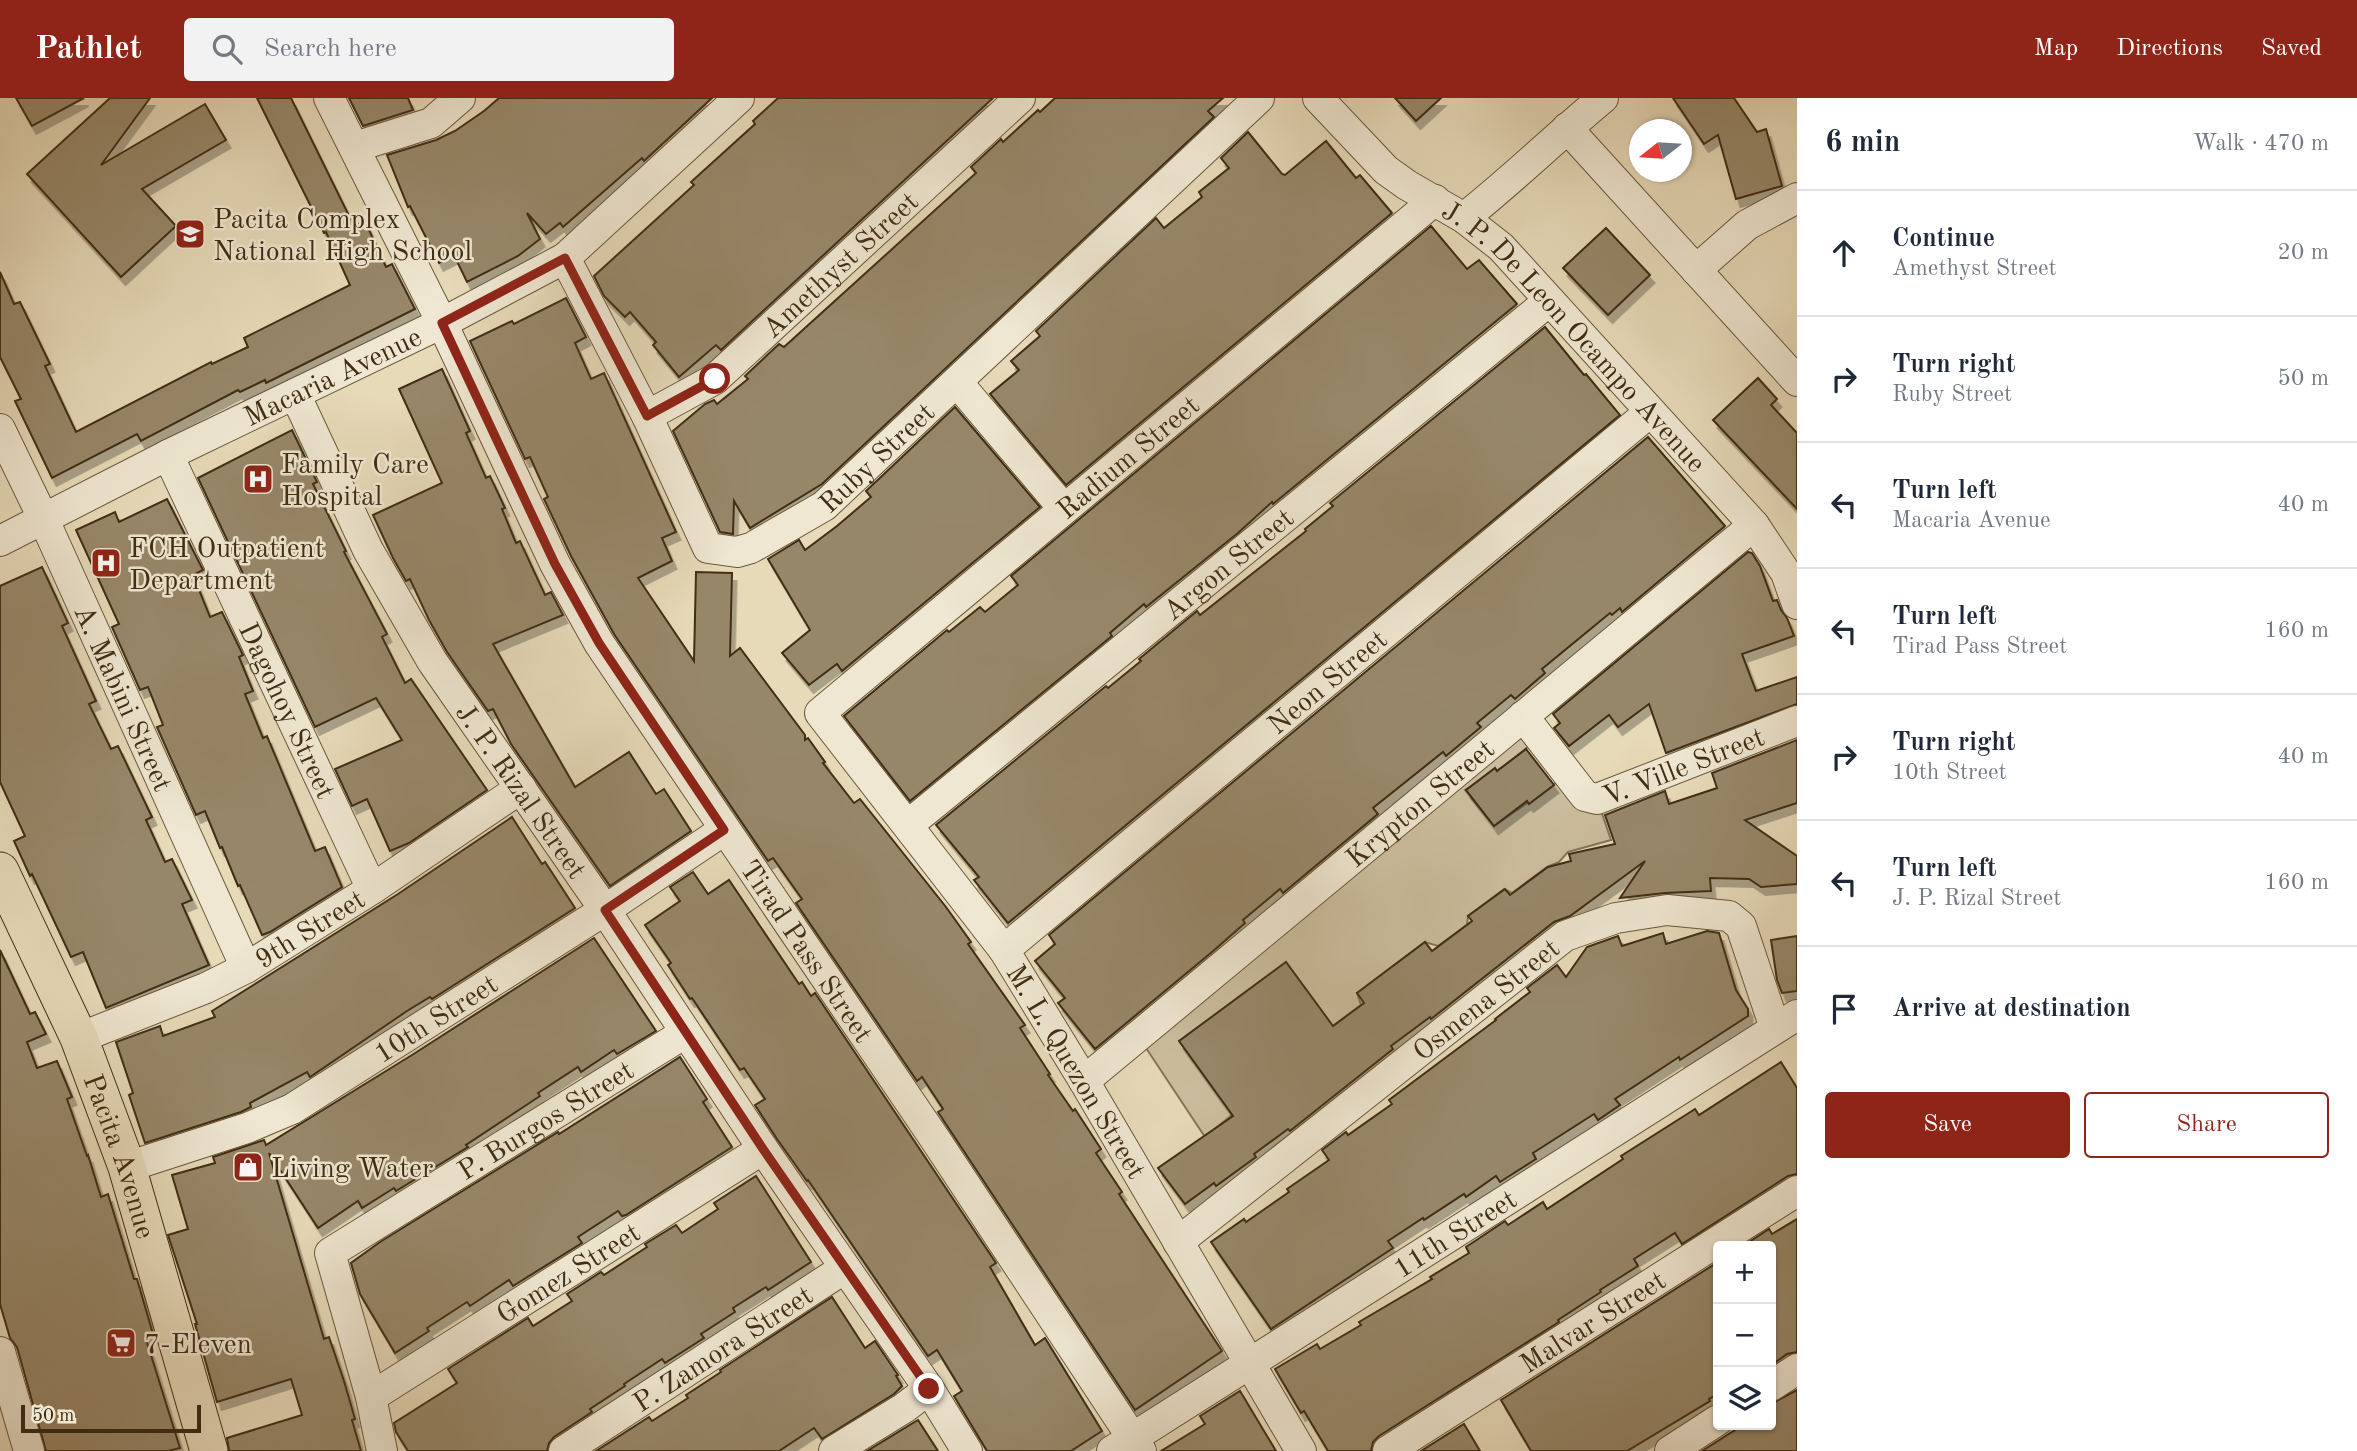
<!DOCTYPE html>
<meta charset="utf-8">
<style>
body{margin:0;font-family:"Old Standard TT",serif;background:#f2f2f3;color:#1f2937}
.controls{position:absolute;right:21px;bottom:21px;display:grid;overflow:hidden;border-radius:7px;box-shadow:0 2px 5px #0004}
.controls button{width:63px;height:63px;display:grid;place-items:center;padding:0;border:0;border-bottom:2px solid #e0e1e3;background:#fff;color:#1f2937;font:35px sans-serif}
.compass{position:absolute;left:1629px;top:21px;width:63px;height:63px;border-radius:50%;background:#fff;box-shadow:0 2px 5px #0004;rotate:253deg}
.scale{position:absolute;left:21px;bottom:18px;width:180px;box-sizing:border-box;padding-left:7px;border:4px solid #412d13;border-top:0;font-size:19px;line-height:24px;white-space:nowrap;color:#412d13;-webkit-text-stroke:5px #efe7d2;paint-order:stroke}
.stop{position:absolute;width:21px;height:21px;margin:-16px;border:5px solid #8f2418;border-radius:50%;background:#fff}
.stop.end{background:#8f2418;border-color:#fff;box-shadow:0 2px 7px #0008}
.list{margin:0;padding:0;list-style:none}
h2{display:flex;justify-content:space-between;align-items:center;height:91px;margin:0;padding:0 28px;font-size:30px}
h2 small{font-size:23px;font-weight:400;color:#747a83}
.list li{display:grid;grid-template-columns:46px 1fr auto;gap:21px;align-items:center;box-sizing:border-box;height:126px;padding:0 28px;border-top:2px solid #e0e1e3}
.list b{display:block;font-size:26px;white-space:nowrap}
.list p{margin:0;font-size:23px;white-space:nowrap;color:#747a83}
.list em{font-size:23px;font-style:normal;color:#747a83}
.actions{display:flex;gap:14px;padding:21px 28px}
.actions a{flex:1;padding:16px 0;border:2px solid #8f2418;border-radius:7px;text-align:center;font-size:24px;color:#8f2418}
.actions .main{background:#8f2418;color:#fff}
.icon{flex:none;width:38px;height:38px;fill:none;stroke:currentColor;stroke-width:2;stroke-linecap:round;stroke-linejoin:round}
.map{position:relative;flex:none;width:1797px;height:1353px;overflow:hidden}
header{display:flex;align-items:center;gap:42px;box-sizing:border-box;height:98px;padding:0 35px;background:#8f2418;color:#fff}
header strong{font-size:33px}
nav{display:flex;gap:38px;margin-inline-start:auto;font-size:24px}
.search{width:490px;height:63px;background:#f2f2f3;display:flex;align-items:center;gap:18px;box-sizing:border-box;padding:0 24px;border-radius:7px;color:#747a83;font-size:26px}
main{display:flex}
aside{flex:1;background:#fff}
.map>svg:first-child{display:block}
</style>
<header>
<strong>Pathlet</strong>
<div class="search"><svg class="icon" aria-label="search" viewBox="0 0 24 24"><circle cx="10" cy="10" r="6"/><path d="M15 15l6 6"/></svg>Search here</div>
<nav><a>Map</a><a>Directions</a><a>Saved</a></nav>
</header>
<main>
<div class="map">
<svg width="1797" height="1353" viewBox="0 0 1797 1353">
<defs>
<filter id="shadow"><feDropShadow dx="4.5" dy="8" stdDeviation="0" flood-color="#0004"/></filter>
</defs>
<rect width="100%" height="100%" fill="#e7dab9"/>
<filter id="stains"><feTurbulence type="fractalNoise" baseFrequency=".00286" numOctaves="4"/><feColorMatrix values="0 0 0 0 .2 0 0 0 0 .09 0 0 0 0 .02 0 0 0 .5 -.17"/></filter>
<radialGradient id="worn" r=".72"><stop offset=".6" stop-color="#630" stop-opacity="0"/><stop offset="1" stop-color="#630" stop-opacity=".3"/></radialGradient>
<polygon fill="#cbbd9d" stroke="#867558" stroke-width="2" points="1523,618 1538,641 1504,668 1465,692 1494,728 1560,682 1597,701 1611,742 1568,754 1559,764 1547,769 1512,795 1504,791 1468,818 1467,827 1438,848 1425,844 1357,895 1361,907 1330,930 1323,942 1205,1039 1144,947"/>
<g fill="#978769" stroke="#412d13" stroke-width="2" filter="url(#shadow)">
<polygon points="16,0 84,0 32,28"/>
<polygon points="110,0 150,0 101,67 205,6 226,42 142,91 176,128 121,179 27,76"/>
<polygon points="257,0 291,0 354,128 365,123 386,169 392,166 415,211 266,285 265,282 240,294 238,292 141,343 137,336 52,380 15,303 21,301 0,259 0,174 14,206 20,204 50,266 45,268 76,334 211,264 212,266 248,249 244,240 350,187 326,134 324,135"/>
<polygon points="349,0 408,0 413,12 363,28"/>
<polygon points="499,0 712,0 644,63 642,60 563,129 560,125 546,136 527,115 540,141 518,158 467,184 454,157 439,165 410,108 408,109 387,57 436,42 455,33 484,13"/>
<polygon points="778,0 993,0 721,252 716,247 679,279 653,247 656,244 630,214 625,219 604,198 594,178 694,87 691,84 755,26 753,23"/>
<polygon points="1055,0 1223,0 1208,13 1214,19 822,386 750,430 734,403 733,436 720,434 673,333 705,306 714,302 717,306 748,281 745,278 779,246 784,249 976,75 971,69 1001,41 1003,44 1038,12 1040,14"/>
<polygon points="1395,0 1441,0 1416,23"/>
<polygon points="1673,0 1734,0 1757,34 1766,31 1782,88 1736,101 1718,37 1704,46"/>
<polygon points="1248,34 1282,76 1285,77 1326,43 1356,80 1360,77 1392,115 1066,387 990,296 1019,272 1011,263 1040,238 1036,233 1156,120 1164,130 1202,99 1199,94 1229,70 1221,60"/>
<polygon points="1431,128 1467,171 1479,162 1517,206 1273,406 1272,404 1238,435 1146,509 1144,506 1110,535 1112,538 910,703 844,618 947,532 949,534 980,509 985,514 1018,487 1011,478"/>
<polygon points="1606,130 1650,177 1608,217 1563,170"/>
<polygon points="566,200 586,239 575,245 591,281 604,275 676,434 662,440 672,463 638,480 694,563 696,474 732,475 730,558 740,550 805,637 805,642 808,640 825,664 823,665 854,705 860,701 946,809 971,844 968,846 1025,927 1020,930 1050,976 1048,977 1073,1013 1075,1011 1101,1051 1096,1055 1122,1094 1119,1096 1222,1253 1135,1312 938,1014 943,1011 922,979 917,983 796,805 802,801 773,760 768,763 614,536 571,458 544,401 548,399 530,359 525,361 470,243 512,223 514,226"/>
<polygon points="1545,229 1584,277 1586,276 1620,317 1008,825 974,782 979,779 936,727 1106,588 1108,590 1141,563 1139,561 1197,513 1200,517 1306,433 1305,431 1333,408 1330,405"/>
<polygon points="442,271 470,333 466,335 486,380 490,378 505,410 502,411 516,445 520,443 545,497 551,494 563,517 493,546 575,689 629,654 656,696 664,691 691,733 610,788 511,646 493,611 488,613 447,554 429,522 410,481 406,483 393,460 373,417 442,385 399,291"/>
<polygon points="1758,280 1777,301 1771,307 1797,335 1797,411 1713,322"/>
<polygon points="955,309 1040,409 842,573 837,566 809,587 782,555 810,532 768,461 799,442 805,452 837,428 871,399 866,393"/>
<polygon points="292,332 317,384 313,386 346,453 344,454 387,536 382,539 405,585 411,581 487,692 409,745 390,753 367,701 352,708 335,671 402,642 376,600 315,629 198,380"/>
<polygon points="1648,339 1725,428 1622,514 1620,510 1612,517 1610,515 1542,571 1545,575 1515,601 1511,597 1477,625 1481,629 1446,658 1443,654 1373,710 1378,716 1283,795 1280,791 1243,822 1245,825 1212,854 1095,951 1058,905 1065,900 1035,863 1055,846 1049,837"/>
<polygon points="167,401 203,472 193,477 210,519 222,514 243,557 239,559 253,593 245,596 263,640 267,638 315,753 325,749 342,789 270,834 262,837 240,787 238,788 222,749 220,750 205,713 196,717 157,629 163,627 148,589 140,592 112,529 119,526 76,432 115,414 119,424"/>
<polygon points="1748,454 1752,455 1760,468 1773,503 1777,502 1781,512 1787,520 1794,538 1742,556 1756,593 1797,579 1797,606 1666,655 1649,606 1618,629 1609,617 1569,648 1554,630 1560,625 1553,616"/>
<polygon points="42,469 68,525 62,528 96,603 89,606 111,651 118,648 152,719 146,722 165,764 172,761 192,802 182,806 209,867 106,910 83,854 71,859 32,776 30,778 14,743 25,738 0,684 0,488"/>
<polygon points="1797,642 1797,705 1745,722 1797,758 1797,786 1761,789 1749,781 1710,780 1711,793 1665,795 1620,800 1645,763 1570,818 1554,824 1431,921 1430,919 1391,948 1393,951 1290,1033 1288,1031 1254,1056 1256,1059 1216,1088 1214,1085 1185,1106 1158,1070 1233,1018 1179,943 1286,864 1333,928 1364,905 1357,895 1425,844 1432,853 1472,823 1468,818 1505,791 1510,797 1548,769 1571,763 1569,756 1615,746 1605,717 1665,693 1669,706 1717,690 1712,675"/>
<polygon points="1526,651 1554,687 1529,706 1527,703 1494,728 1466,692 1495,670 1497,673"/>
<polygon points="512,719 542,766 545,764 575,810 432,901 430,899 407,913 310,979 307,974 250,1005 251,1009 241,1014 145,1045 129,997 133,995 116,944 160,928 163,938 215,919 212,913 398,796"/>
<polygon points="693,774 708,796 729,782 799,886 802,884 811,898 815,895 996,1165 990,1169 1035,1247 1045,1240 1102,1333 1071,1353 987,1353 954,1298 962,1293 937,1252 928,1258 808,1082 807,1083 777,1041 755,1007 765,1001 744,970 740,972 692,900 690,901 668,867 671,865 645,827 680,803 670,789"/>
<polygon points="1707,833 1719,835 1736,892 1748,911 1748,918 1680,962 1679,959 1615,1001 1620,1007 1598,1022 1594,1016 1533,1055 1536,1061 1500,1084 1496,1078 1466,1099 1464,1096 1424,1122 1423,1120 1388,1143 1393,1150 1271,1231 1211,1144 1244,1121 1246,1124 1289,1094 1287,1091 1329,1062 1322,1052 1346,1034 1348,1037 1392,1006 1389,1002 1496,922 1495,921 1530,894 1527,890 1557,867 1566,879 1587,849 1618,838 1622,848 1663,835 1666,846"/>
<polygon points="1797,838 1797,893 1782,895 1777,882 1771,842"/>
<polygon points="594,840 656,933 617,956 614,952 581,974 578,969 538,995 540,998 466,1047 468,1049 396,1093 394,1090 362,1110 358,1103 318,1130 269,1055 324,1241 329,1239 344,1283 355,1321 352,1322 361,1353 229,1353 227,1340 302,1317 291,1281 217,1304 195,1226 197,1226 168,1137 188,1131 172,1077 215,1065 213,1059 264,1042 266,1047 412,957"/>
<polygon points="0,852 30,916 35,914 46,936 27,944 37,970 57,963 72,999 67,1001 87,1058 88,1057 101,1099 108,1096 134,1181 137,1181 153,1236 145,1238 180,1350 168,1353 46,1353 17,1249 10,1240 0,1206"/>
<polygon points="680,959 707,1001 703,1004 732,1049 626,1117 622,1118 618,1113 578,1139 582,1145 513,1188 509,1182 470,1208 467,1204 427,1230 429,1233 395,1255 360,1196 351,1165 380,1144 558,1034 559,1036"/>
<polygon points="1781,964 1797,990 1797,1076 1788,1078 1682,1146 1675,1135 1634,1161 1638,1168 1600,1192 1601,1194 1558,1222 1559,1224 1379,1338 1373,1344 1371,1353 1328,1353 1304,1313 1301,1315 1275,1271 1317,1246 1320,1251 1361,1227 1359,1224 1432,1181 1430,1179 1469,1155 1466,1149 1505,1123 1508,1127 1543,1104 1547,1111 1623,1061 1621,1058 1695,1011 1699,1017"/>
<polygon points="756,1078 811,1164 768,1192 766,1189 733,1210 735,1214 701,1236 704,1240 665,1265 662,1261 624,1286 625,1288 590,1311 592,1314 554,1339 549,1345 547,1353 408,1353 396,1334 394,1325 457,1285 448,1271 528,1220 533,1228 572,1203 567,1196 601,1174 604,1177 647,1149 645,1146 676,1127 682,1135 718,1111 714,1105"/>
<polygon points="1797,1121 1797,1254 1787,1256 1776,1264 1771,1254 1771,1148 1743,1148 1769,1131 1772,1136"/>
<polygon points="1718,1164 1718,1296 1709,1301 1710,1303 1627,1353 1531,1353 1501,1302"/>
<polygon points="832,1199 865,1250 875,1243 898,1277 896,1278 902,1288 894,1296 822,1341 814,1330 779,1353 596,1353 649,1319 652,1323 688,1300 686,1297 721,1274 720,1272"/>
<polygon points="1797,1292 1797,1353 1702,1353 1743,1327 1771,1327 1771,1306"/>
<polygon points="1240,1293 1276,1353 1161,1353 1205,1326 1200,1318"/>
<polygon points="918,1322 938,1353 867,1353 913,1325"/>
<polygon points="1464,1326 1480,1353 1421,1353"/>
</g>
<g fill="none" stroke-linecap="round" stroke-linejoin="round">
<g stroke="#6a583c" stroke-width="32">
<g id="minor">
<path id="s1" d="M329,0L442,225L555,466L599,545L935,1041L1141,1353"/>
<path id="s2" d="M1318,0L1386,72L1407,87L1464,120L1501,149L1754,427L1786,475L1797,506"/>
<polyline points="1567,30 1797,283"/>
<polyline points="355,49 431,25 460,0"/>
<path d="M1464,120C1512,82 1556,39 1603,0"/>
<path id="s3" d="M565,160L647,318L708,450L737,454L751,450L824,408L1259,0"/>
<polyline points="1696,172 1747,127 1797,100"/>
<polyline points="957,284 1064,411"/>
<path id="s4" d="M295,296L368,452L432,563L605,812L763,1051L929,1291L967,1353"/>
<path id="s5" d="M647,318L715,281L1020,0"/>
<path id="s6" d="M0,331L44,422L246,870"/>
<path id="s7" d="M168,357L372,791"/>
<path id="s8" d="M0,443L168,357L442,225L565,160L739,0"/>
<path id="s9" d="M1523,618L1585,698L1597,701L1797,623"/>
<path id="s10" d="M908,727L1549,203"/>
<path id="s11" d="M1004,852L1650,314"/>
<path id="s12" d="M79,940L206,890L246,870L372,791L521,690"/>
<path id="s13" d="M1084,983L1754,427"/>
<path id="s14" d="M127,1069L247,1030L292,1011L605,812L724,732"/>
<path id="s15" d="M1178,1144L1565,838L1616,820L1667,812L1729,818L1741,828L1775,930"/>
<polyline points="0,1254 29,1353"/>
<polyline points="1771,1288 1797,1271"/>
<path id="s16" d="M371,1299L763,1051"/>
<path id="s17" d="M382,1353L371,1299L330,1155L685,935"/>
<path id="s18" d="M564,1353L845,1170"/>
<polyline points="834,1353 904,1310 929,1291"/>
<path id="s19" d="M1112,1353L1797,917"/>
<path id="s20" d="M1301,1353L1084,983L1004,852L820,615L1435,102"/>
<path id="s21" d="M1388,1353L1797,1093"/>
<polyline points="1670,1353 1718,1322"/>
</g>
</g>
<g stroke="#412d13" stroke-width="39">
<g id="major">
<path id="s22" d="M0,773L79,940L127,1069L209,1353"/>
</g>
</g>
<use href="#minor" stroke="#efe7d2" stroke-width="30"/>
<use href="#major" stroke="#e7dab9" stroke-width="37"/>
</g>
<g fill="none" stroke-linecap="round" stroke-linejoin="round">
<polyline stroke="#8f2418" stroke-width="9" points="715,281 647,318 565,160 442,225 555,466 599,545 724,732 605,812 763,1051 929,1291"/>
</g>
<defs>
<g id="school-square" transform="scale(1.575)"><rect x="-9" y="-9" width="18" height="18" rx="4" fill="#8f2418" stroke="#efe7d2"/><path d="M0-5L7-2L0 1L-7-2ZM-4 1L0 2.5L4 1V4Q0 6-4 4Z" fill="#fff"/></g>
<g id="hospital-square" transform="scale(1.575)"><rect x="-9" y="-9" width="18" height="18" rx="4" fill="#8f2418" stroke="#efe7d2"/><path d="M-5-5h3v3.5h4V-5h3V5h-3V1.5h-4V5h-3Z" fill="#fff"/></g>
<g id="shop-square" transform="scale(1.575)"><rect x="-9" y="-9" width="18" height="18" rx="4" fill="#8f2418" stroke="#efe7d2"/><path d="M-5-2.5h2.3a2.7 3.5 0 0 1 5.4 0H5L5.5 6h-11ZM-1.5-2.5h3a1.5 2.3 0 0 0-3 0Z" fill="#fff"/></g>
<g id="supermarket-square" transform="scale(1.575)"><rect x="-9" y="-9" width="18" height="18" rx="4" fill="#8f2418" stroke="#efe7d2"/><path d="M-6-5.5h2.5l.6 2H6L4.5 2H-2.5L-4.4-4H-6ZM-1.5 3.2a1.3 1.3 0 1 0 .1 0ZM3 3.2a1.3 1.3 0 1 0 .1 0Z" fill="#fff"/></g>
</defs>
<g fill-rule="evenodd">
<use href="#school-square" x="190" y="136"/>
<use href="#hospital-square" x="258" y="381"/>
<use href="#hospital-square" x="106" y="465"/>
<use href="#shop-square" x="248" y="1069"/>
<use href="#supermarket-square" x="121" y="1245"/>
</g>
<g text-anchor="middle" stroke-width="5" stroke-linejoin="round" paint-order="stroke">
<g font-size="28" fill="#412d13" stroke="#efe7d2" text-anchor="start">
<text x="213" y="130">Pacita Complex<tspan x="213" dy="32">National High School</tspan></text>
<text x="281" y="375">Family Care<tspan x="281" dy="32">Hospital</tspan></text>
<text x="129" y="459">FCH Outpatient<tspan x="129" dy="32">Department</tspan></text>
<text x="271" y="1079">Living Water</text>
<text x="144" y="1255">7-Eleven</text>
</g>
<g font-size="28" fill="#412d13" stroke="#efe7d2">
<text dy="10" stroke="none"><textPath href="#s5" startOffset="247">Amethyst Street</textPath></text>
<text dy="10" stroke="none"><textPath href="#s2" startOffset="352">J. P. De Leon Ocampo Avenue</textPath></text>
<text dy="10" stroke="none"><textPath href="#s8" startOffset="371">Macaria Avenue</textPath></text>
<text dy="10" stroke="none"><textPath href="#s3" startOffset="523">Ruby Street</textPath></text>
<text dy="10" stroke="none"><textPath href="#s20" startOffset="1283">Radium Street</textPath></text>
<text dy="10" stroke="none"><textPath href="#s10" startOffset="413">Argon Street</textPath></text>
<text dy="10" stroke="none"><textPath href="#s11" startOffset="420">Neon Street</textPath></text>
<text dy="10" stroke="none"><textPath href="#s6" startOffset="296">A. Mabini Street</textPath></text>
<text dy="10" stroke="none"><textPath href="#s7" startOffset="282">Dagohoy Street</textPath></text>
<text dy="10" stroke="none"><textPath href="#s9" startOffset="206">V. Ville Street</textPath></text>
<text dy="10" stroke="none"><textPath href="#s4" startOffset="458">J. P. Rizal Street</textPath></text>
<text dy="10" stroke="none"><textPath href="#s13" startOffset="436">Krypton Street</textPath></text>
<text dy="10" stroke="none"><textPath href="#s12" startOffset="256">9th Street</textPath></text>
<text dy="10" stroke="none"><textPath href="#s1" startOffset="980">Tirad Pass Street</textPath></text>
<text dy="10" stroke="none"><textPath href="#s15" startOffset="392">Osmena Street</textPath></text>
<text dy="10" stroke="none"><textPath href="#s14" startOffset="345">10th Street</textPath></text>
<text transform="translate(1077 973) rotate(59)" y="10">M. L. Quezon Street</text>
<text dy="10" stroke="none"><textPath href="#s17" startOffset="458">P. Burgos Street</textPath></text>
<text dy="10" stroke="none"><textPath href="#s22" startOffset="310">Pacita Avenue</textPath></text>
<text dy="10" stroke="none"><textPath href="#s19" startOffset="406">11th Street</textPath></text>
<text dy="10" stroke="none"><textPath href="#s16" startOffset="233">Gomez Street</textPath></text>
<text dy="10" stroke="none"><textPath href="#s21" startOffset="242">Malvar Street</textPath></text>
<text dy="10" stroke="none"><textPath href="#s18" startOffset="189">P. Zamora Street</textPath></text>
</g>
</g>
<rect width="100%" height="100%" filter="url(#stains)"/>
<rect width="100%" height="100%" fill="url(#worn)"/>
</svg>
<div class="controls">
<button>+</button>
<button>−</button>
<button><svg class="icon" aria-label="layers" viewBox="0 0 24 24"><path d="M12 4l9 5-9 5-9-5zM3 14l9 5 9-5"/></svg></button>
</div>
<svg class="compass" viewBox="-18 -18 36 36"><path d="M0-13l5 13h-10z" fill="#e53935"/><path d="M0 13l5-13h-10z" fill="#747a83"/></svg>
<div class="scale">50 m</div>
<div class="stop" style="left:715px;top:281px"></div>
<div class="stop end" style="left:929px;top:1291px"></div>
</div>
<aside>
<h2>6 min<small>Walk · 470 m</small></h2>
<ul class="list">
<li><svg class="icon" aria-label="ahead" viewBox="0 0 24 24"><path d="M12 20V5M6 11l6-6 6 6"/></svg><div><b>Continue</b><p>Amethyst Street</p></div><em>20 m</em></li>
<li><svg class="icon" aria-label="right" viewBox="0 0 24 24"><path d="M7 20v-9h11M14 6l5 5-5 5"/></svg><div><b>Turn right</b><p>Ruby Street</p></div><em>50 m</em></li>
<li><svg class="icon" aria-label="left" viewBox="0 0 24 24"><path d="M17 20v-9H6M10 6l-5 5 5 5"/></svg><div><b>Turn left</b><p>Macaria Avenue</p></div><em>40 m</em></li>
<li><svg class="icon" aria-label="left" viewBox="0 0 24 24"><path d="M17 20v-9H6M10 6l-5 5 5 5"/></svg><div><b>Turn left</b><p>Tirad Pass Street</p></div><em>160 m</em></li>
<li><svg class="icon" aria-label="right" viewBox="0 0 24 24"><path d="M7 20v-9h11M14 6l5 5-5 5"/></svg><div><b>Turn right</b><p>10th Street</p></div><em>40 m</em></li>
<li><svg class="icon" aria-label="left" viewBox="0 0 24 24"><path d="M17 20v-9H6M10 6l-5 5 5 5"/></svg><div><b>Turn left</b><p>J. P. Rizal Street</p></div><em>160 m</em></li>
<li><svg class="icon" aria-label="arrive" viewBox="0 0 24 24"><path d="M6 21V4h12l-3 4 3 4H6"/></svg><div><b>Arrive at destination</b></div></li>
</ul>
<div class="actions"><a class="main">Save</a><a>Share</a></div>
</aside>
</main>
